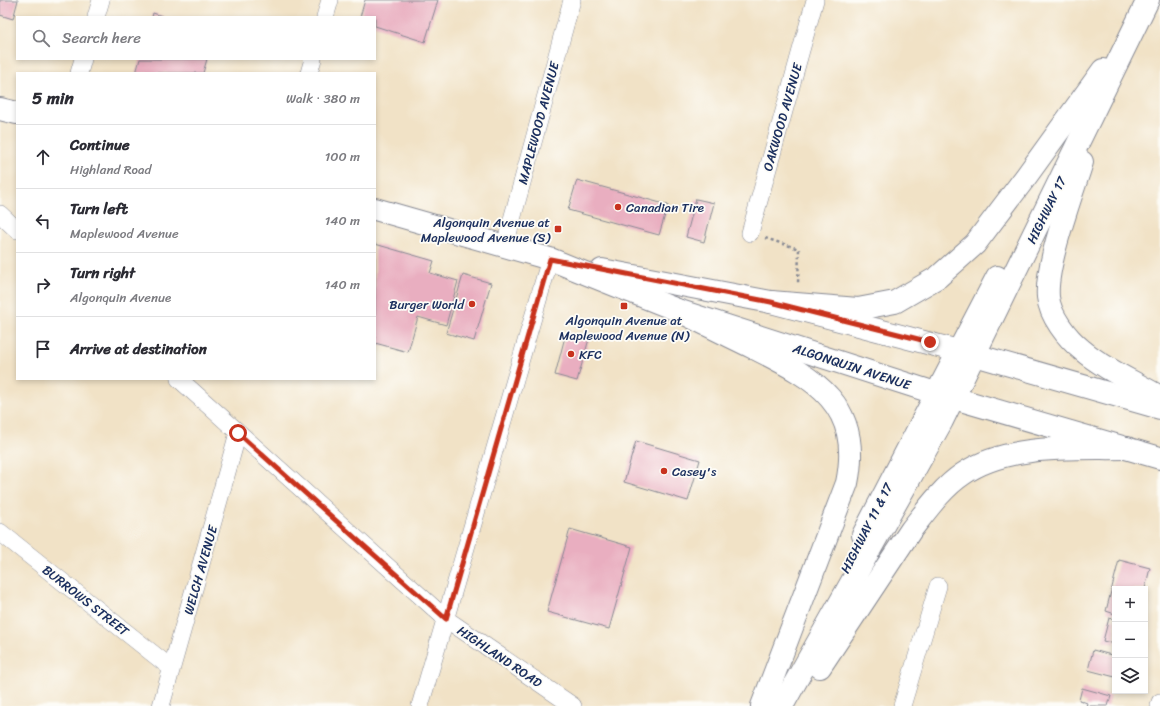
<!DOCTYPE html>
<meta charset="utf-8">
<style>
body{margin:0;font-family:Sriracha,sans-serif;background:#f2f2f3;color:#2b2b33}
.controls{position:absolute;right:12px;bottom:12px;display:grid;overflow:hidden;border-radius:0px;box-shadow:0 2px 6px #0003}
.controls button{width:36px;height:36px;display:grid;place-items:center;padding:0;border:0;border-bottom:1px solid #e1e1e2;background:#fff;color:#2b2b33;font:20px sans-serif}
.stop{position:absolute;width:12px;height:12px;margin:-9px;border:3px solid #c8321e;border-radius:50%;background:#fff}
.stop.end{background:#c8321e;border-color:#fff;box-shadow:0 1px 4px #0008}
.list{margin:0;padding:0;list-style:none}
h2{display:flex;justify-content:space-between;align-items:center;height:52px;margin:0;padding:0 16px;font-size:17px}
h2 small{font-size:13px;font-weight:400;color:#7c7c81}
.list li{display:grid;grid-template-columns:26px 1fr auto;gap:12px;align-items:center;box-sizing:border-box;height:64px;padding:0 16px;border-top:1px solid #e1e1e2}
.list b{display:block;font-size:15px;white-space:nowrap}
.list p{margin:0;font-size:13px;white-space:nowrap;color:#7c7c81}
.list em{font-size:13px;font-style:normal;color:#7c7c81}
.icon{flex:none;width:22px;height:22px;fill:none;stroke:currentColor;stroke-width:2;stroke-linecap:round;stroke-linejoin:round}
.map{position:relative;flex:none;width:1160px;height:706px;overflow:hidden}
.search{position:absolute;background:#fff;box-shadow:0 2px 6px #0003;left:16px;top:16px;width:360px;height:44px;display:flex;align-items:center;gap:10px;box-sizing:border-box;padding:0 14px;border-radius:0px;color:#7c7c81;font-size:15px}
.panel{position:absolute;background:#fff;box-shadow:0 2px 6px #0003;left:16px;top:72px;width:360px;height:308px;border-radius:0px}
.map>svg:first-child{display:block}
</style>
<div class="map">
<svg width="1160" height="706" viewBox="0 0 1160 706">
<rect width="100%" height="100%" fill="#fdfcf7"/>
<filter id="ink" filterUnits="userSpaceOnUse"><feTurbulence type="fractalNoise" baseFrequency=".025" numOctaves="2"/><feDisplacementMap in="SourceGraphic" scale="8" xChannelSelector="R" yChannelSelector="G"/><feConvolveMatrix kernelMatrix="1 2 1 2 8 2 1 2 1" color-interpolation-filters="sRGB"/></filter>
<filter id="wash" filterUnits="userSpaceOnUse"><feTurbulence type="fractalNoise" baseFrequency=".012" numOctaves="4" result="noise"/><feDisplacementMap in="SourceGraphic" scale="16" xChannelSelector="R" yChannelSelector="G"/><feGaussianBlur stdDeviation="0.9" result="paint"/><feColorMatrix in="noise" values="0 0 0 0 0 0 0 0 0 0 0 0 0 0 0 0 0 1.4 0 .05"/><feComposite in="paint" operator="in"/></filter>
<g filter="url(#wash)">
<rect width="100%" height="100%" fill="#f1e2c6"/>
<g id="blocks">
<g fill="#e9aec0">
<polygon points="0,0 18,0 13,19 0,15"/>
<polygon points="365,0 438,0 425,42 375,26 375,17 360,17"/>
<polygon points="153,13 165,17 152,17"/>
<polygon points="140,59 207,59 203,73 136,73"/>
<polygon points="577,180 668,205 659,235 568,210"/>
<polygon points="696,199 714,203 704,242 686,237"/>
<polygon points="375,244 434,261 430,273 458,281 446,325 418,317 408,352 375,343"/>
<polygon points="463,275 491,283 474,341 446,333"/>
<polygon points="566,333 589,339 577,381 555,375"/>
<polygon points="636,441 700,460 688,501 624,482"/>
<polygon points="570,529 632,547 609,629 547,612"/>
<polygon points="1119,560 1150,568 1145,589 1115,589 1115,614 1106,611"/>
<polygon points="1109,618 1115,620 1115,644 1103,641"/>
<polygon points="1093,650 1115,656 1115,677 1088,670"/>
<polygon points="1082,688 1111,696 1108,706 1086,706 1087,703 1079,700"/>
</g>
</g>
</g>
<g filter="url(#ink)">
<use href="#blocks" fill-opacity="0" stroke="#868892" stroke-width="1"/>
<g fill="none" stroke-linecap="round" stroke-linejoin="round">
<g stroke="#868892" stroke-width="18">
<g id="minor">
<polyline points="96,17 101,0"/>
<polyline points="325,17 330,0"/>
<polyline points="79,73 83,59"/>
<polyline points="309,73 313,59"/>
<polyline points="0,214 17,230"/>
<polyline points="750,233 815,0"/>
<polyline points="505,245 572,0"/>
<polyline points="179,379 446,619 573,706"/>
<polyline points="0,532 171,668"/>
<polyline points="161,706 238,433"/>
<polyline points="420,706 550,259"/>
<polyline points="902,706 938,586"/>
<polyline points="1159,706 1160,702"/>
</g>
</g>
<g stroke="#868892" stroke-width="24">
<g id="secondary">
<polyline points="0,109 17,113"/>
<polyline points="375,209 550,259 677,310 935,393"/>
<polyline points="602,270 771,302 958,351"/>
</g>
</g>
<g stroke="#868892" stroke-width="24">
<g id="trunk">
<path d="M1082,162C1072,195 1045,265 1048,297C1050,316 1067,338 1082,350C1104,369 1135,382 1160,397"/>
<polyline points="771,302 858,309 895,302 938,277 975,244 1025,178 1103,70"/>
<path d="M677,310C703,323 729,336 756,349C816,379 863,405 847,483L762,706"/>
<polyline points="961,351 1160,408"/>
<polyline points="940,394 1160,458"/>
<polyline points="863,535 997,277"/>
<path d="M820,667L911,530C926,511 942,488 963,474C1008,443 1075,449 1127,448"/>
<polyline points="782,706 942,421 1148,0"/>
</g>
</g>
<polyline stroke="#868892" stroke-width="2.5" stroke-dasharray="3 3" stroke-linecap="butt" points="765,238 799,249 798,284"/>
<use href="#minor" stroke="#fff" stroke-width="17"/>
<use href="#secondary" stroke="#fff" stroke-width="22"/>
<use href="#trunk" stroke="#fff" stroke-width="22"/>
</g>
</g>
<g fill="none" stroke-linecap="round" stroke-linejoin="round" filter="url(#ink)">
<polyline stroke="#c8321e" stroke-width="5" points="238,433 446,619 550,259 771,302 930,342"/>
</g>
<g fill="#c8321e" stroke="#fdfcf7" stroke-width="1.5">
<circle cx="618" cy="207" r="4"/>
<rect x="554" y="225" width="8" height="8" rx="2"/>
<circle cx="472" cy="304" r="4"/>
<rect x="620" y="302" width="8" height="8" rx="2"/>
<circle cx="571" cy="354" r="4"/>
<circle cx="664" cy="471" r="4"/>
</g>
<g text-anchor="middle" stroke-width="3.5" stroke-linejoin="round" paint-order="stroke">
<g font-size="13" fill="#1b2f5e" stroke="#fdfcf7">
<text transform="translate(782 117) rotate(-74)" y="5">OAKWOOD AVENUE</text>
<text transform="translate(538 123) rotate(-75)" y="5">MAPLEWOOD AVENUE</text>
<text transform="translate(1046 210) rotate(-64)" y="5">HIGHWAY 17</text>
<text transform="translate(852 366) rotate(18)" y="5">ALGONQUIN AVENUE</text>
<text transform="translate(866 528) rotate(-63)" y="5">HIGHWAY 11 &amp; 17</text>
<text transform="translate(200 570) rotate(-74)" y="5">WELCH AVENUE</text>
<text transform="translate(86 600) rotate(38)" y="5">BURROWS STREET</text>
<text transform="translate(500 656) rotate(34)" y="5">HIGHLAND ROAD</text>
</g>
<g font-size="13" fill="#1b2f5e" stroke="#fdfcf7" text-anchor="start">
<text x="626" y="212">Canadian Tire</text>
<text x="550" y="227" text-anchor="end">Algonquin Avenue at<tspan x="550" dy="15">Maplewood Avenue (S)</tspan></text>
<text x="464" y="309" text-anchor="end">Burger World</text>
<text x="624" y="325" text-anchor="middle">Algonquin Avenue at<tspan x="624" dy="15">Maplewood Avenue (N)</tspan></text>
<text x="579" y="359">KFC</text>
<text x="672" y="476">Casey's</text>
</g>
</g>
</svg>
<div class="controls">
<button>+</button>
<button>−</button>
<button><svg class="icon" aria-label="layers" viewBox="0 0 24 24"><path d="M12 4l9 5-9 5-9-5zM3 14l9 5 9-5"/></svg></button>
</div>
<div class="stop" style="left:238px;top:433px"></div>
<div class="stop end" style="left:930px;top:342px"></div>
<div class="search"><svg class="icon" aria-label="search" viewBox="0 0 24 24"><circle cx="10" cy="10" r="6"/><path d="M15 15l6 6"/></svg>Search here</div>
<section class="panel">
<h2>5 min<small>Walk · 380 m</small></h2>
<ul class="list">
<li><svg class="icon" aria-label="ahead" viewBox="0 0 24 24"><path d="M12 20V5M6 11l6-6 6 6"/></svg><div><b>Continue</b><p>Highland Road</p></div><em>100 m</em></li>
<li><svg class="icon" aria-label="left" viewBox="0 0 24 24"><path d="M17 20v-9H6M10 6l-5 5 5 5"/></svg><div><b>Turn left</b><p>Maplewood Avenue</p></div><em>140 m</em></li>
<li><svg class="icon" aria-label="right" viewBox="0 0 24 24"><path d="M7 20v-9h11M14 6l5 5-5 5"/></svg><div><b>Turn right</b><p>Algonquin Avenue</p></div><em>140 m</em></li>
<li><svg class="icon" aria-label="arrive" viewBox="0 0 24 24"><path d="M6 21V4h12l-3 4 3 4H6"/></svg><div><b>Arrive at destination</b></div></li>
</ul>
</section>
</div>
